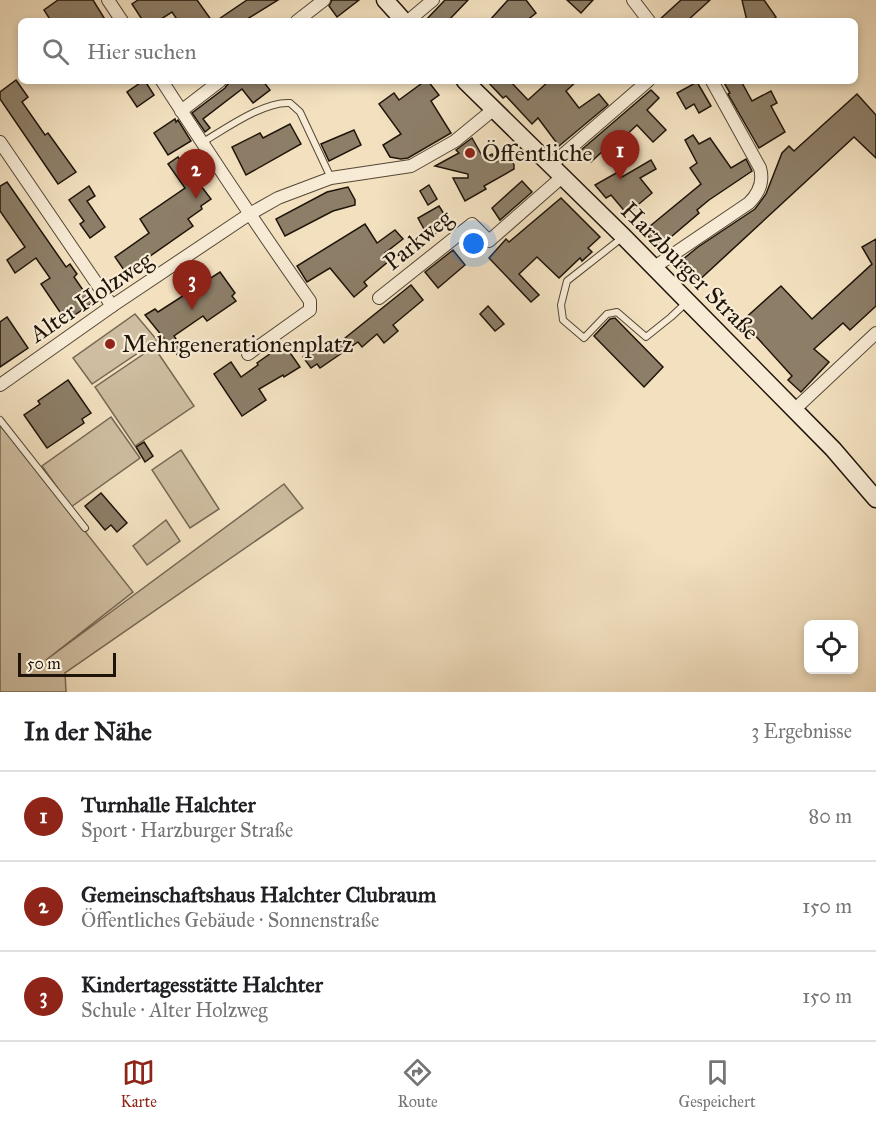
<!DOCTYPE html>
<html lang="de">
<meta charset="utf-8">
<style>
body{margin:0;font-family:"IM FELL Great Primer",serif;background:#f6f6f6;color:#202124}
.controls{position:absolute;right:18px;bottom:18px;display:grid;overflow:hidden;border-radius:9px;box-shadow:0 3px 9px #0003}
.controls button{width:54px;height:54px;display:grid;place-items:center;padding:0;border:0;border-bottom:2px solid #e0e0e0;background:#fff;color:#202124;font:30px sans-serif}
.scale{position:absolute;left:18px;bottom:15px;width:98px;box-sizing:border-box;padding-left:6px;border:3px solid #1f1409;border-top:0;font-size:16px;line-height:21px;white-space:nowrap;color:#1f1409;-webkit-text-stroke:4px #f7ebd5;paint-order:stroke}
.you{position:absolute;left:474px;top:244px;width:21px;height:21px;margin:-15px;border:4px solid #fff;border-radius:50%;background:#1a73e8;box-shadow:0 0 0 9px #1a73e833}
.badge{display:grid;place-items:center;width:39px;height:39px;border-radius:50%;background:#8f2418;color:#fff;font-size:20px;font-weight:700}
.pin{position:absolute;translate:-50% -50px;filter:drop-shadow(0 2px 3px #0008)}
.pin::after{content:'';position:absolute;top:32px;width:21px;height:18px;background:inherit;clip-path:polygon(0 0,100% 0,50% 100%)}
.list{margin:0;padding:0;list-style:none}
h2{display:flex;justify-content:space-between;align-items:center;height:78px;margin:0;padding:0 24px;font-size:26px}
h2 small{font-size:20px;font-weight:400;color:#757577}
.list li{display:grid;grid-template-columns:39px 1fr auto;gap:18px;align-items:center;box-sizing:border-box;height:90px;padding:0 24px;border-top:2px solid #e0e0e0}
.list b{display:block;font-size:22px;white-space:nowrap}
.list p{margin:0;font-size:20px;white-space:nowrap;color:#757577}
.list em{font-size:20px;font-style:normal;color:#757577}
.icon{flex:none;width:33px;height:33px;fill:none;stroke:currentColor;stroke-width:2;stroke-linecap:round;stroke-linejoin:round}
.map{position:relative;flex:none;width:876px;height:692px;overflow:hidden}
.search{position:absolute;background:#fff;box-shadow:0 3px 9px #0003;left:18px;right:18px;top:18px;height:66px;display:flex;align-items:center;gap:15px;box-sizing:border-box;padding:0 21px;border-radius:9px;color:#757577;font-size:22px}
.sheet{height:348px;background:#fff}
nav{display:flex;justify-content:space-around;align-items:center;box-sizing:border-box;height:84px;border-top:2px solid #e0e0e0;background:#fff;font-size:16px;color:#757577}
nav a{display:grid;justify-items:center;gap:3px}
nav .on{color:#8f2418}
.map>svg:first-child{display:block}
</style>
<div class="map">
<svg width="876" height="692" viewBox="0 0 876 692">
<rect width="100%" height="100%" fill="#f2e0bf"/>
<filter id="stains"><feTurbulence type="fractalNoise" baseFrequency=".00333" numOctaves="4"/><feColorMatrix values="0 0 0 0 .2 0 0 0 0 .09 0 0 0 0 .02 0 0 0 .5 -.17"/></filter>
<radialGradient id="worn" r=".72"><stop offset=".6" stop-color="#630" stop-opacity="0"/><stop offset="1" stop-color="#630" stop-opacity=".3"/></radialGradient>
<g fill="#cebda0" stroke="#766854" stroke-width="1.5">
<polygon points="135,314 157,340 92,384 73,358"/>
<polygon points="154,347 194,406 135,446 95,387"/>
<polygon points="111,417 140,458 71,507 42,466"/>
<polygon points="0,424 133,592 46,660 284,484 303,508 65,673 66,692 0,692"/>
<polygon points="181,450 219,509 190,528 152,470"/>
<polygon points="166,520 180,541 147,565 133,546"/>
</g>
<g fill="#8d7e68" stroke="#1f1409" stroke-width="1.5">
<polygon points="58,0 93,0 106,21 51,21 44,10"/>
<polygon points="138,0 197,0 212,21 178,21 172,12 158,21 143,21 132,4"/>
<polygon points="247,0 278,0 244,21 216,21"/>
<polygon points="332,0 359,0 337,17 329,6"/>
<polygon points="445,0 468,0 448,21 425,21"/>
<polygon points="508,0 526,0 536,13 526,21 489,21"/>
<polygon points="567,0 593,0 581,13"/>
<polygon points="681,0 710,0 687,21 658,21"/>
<polygon points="742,0 764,0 776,17 771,21 747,21"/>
<polygon points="16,80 28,97 22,102 45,135 48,133 76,172 58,184 0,99 0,92"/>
<polygon points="143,81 145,81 154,95 137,107 127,92"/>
<polygon points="230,81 263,81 270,90 253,103 242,89 203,119 210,128 205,132 192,113 225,88"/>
<polygon points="425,81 428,81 439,95 431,101 451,133 408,158 401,159 390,157 383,145 401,134 379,104 394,93 399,100"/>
<polygon points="487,81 510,81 528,100 549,81 577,81 566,91 579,108 599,94 608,105 559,146 538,118 532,124 506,96 503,98"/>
<polygon points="723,81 741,81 752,101 771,91 777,103 771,106 785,132 759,148 728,94 730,93"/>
<polygon points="697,82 711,106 699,113 694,104 686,109 677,93"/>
<polygon points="651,90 659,98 647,110 666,130 653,142 637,125 622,139 619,136 591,162 580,151"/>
<polygon points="857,94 876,115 876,158 854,137 695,284 677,264 698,247 755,209 766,194 782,153 789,146 794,151"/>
<polygon points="175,119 176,122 178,120 191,141 168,155 154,133"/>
<polygon points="290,124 301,144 246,175 232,147 260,133 263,138"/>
<polygon points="354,130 361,145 329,161 321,144"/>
<polygon points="693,135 699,144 710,138 731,168 746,159 752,171 709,200 697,210 699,213 658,248 644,231 701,184 690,168 697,163 685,140"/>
<polygon points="472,138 484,159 492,154 496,162 509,155 514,165 514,169 484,186 486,189 465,201 453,178 468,178 468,174 435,166 459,153 456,150"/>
<polygon points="178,157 199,187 201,186 211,199 201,206 202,209 188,219 193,226 126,273 115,257 149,233 140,219 185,188 168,164"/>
<polygon points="651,160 656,169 640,178 652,193 627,214 611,195 606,198 595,185 618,172 622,177"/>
<polygon points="522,181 532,192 500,220 492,208"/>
<polygon points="7,182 66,267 70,264 77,274 74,277 92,303 66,321 41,284 50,278 36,258 15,273 7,260 25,247 0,211 0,186"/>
<polygon points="429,185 437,199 428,205 420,191"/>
<polygon points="89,186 95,196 87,201 105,227 90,238 80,224 84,221 69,200"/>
<polygon points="348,187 355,200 355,205 333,211 285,236 276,219 327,192"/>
<polygon points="561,198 600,237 588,248 592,252 582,261 580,258 559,278 537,257 519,274 539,295 531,302 489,258 506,239 509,242"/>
<polygon points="439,206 451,225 434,234 429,226 424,229 418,218"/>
<polygon points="365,224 377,243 395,230 403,239 385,253 390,260 364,282 367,286 354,297 330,268 307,282 297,266"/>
<polygon points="876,239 876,306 850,330 843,323 814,349 829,362 801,392 788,380 792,376 742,321 781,286 812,319 872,264 862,247"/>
<polygon points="453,250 465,265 438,288 425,272"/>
<polygon points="220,272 235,293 232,296 236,301 207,321 203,316 174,336 186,354 180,358 145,315 155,309 158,312"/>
<polygon points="411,285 423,300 393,325 398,331 384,343 377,334 362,347 358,342 320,368 317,364 311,368 303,357 319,346 322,350 337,339 340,342"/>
<polygon points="488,306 504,324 495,331 480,314"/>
<polygon points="7,317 28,348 0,367 0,322"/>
<polygon points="615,318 663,367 644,387 594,336 610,319"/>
<polygon points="284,344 300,367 284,377 283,375 259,389 266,400 242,416 214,374 231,362 241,377 258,365 257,363"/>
<polygon points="68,380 91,413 82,419 84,423 47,448 24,415 40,404 38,401"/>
<polygon points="144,442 153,456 145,462 136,447"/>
<polygon points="101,493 127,523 117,532 111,525 105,530 85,506"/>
</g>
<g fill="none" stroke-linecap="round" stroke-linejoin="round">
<g stroke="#544736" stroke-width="8">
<g id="service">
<path d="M203,142C225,129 264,101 290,103L300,112L331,178"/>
<polyline points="623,237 567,281 561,305 563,320 584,338 607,314 617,312 646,337 671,317 687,302"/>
<polyline points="0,420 85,528"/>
</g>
</g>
<g stroke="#544736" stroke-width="14">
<g id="minor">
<polyline points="108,0 122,21"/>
<polyline points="633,0 649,21"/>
<polyline points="297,21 324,0"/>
<polyline points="408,21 433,0"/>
<path d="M162,81C210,155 259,229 310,301V310L248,354"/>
<polyline points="181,111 220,81"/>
<polyline points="0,142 112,306"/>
<polyline points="551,165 648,81"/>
<path d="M653,268L749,203C759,193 764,182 760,168L712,81"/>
<polyline points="379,298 472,224 489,241 562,177"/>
<polyline points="0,385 112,306 248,215 278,198 331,178 411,166 455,141 494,109"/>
<polyline points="794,410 876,333"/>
</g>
</g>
<g stroke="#1f1409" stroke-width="19">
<g id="secondary">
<polyline points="385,0 404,21"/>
<polyline points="465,81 623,236 833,449 876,499"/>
</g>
</g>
<use href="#service" stroke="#f7ebd5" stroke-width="6"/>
<use href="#minor" stroke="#f7ebd5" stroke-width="12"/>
<use href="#secondary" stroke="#f7ebd5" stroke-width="16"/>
</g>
<g fill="#8f2418" stroke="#f7ebd5" stroke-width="2">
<circle cx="470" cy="153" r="6"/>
<circle cx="110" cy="344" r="6"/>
</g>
<g text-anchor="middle" stroke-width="4.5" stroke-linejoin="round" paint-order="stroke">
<g font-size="24" fill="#1f1409" stroke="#f7ebd5" text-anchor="start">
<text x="482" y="161">Öffentliche</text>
<text x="122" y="352">Mehrgenerationenplatz</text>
</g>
<g font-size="24" fill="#1f1409" stroke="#f7ebd5">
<text transform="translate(418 240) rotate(-39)" y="8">Parkweg</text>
<text transform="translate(690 271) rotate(45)" y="8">Harzburger Straße</text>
<text transform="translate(91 297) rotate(-34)" y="8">Alter Holzweg</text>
</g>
</g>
<rect width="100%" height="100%" filter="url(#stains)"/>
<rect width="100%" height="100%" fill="url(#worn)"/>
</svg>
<div class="controls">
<button><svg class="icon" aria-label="locate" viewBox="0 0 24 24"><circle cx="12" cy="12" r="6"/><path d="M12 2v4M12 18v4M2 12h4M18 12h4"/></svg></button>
</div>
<div class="scale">50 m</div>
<div class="you"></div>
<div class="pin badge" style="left:620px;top:180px">1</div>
<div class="pin badge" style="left:196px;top:199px">2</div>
<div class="pin badge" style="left:192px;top:310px">3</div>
<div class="search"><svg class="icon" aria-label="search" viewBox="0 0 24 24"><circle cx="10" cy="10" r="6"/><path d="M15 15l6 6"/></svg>Hier suchen</div>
</div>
<section class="sheet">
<h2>In der Nähe<small>3 Ergebnisse</small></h2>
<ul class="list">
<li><span class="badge">1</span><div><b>Turnhalle Halchter</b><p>Sport · Harzburger Straße</p></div><em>80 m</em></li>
<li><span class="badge">2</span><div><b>Gemeinschaftshaus Halchter Clubraum</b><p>Öffentliches Gebäude · Sonnenstraße</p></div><em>150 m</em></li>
<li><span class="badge">3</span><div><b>Kindertagesstätte Halchter</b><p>Schule · Alter Holzweg</p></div><em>150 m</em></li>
</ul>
</section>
<nav>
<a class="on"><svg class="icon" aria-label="map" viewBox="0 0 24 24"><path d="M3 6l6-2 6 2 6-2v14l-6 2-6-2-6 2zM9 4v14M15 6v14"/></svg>Karte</a>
<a><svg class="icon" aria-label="directions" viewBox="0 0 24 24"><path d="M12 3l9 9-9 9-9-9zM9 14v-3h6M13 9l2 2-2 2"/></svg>Route</a>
<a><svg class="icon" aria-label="saved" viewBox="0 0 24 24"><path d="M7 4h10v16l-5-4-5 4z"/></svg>Gespeichert</a>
</nav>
